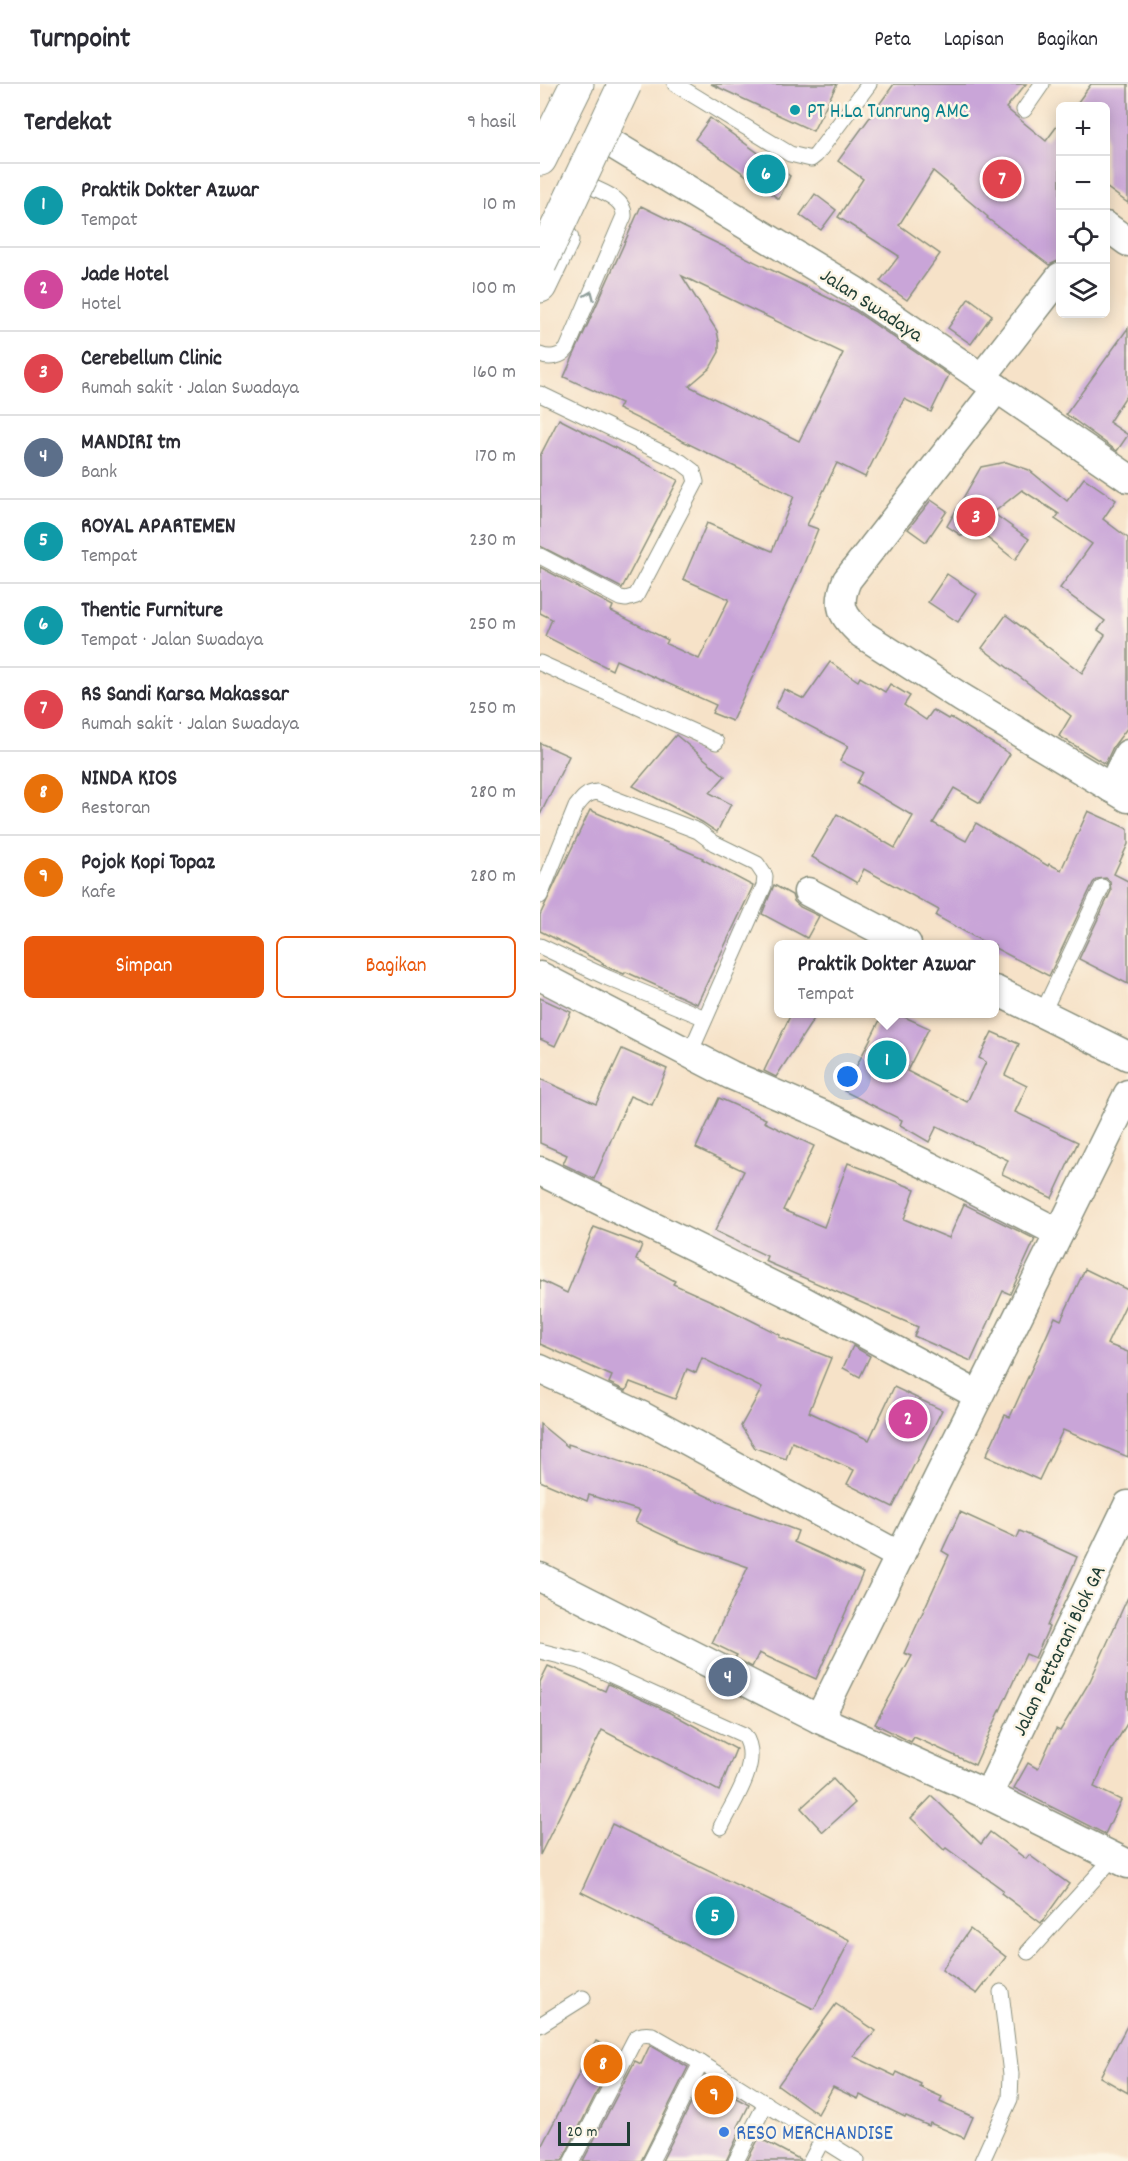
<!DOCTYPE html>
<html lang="id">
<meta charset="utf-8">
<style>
body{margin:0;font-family:Dekko,sans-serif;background:#f7f7f7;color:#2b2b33}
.controls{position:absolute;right:18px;top:18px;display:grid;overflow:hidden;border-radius:9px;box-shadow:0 3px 15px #0003}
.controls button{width:54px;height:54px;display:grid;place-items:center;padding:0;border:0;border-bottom:2px solid #e1e1e2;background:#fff;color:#2b2b33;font:30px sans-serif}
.scale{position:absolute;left:18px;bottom:15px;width:72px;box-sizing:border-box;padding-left:6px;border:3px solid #1f3d34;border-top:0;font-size:16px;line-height:21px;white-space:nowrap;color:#1f3d34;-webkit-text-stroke:4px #fcf5e5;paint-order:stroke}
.you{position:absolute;left:308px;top:993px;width:21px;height:21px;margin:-15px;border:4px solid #fff;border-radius:50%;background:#1a73e8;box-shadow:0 0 0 9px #1a73e833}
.badge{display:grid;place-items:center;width:39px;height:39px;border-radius:50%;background:#ea580c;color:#fff;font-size:20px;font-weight:700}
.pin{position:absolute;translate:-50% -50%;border:3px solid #fff;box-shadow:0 2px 6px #0006}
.popup{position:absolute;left:234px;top:856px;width:225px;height:78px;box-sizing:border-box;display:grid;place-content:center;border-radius:9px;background:#fff;filter:drop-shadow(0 2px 4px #0005);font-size:20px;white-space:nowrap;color:#7c7c81}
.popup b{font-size:22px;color:#2b2b33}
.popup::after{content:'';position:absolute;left:50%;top:100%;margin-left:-12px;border:12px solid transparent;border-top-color:#fff}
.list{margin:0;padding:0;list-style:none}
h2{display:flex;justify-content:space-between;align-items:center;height:78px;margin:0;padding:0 24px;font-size:26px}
h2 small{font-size:20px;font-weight:400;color:#7c7c81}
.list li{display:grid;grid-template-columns:39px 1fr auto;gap:18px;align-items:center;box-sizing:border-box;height:84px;padding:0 24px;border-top:2px solid #e1e1e2}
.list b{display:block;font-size:22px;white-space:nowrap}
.list p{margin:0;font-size:20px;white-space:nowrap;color:#7c7c81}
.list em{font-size:20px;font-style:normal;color:#7c7c81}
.actions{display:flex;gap:12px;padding:18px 24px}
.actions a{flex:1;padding:14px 0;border:2px solid #ea580c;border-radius:9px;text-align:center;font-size:21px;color:#ea580c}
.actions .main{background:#ea580c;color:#fff}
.icon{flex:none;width:33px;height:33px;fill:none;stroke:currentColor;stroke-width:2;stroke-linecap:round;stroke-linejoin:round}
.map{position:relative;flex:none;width:588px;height:2077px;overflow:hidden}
header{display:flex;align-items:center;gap:36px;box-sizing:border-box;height:84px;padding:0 30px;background:#fff;border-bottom:2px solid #e1e1e2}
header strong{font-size:28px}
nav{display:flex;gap:33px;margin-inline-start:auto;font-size:21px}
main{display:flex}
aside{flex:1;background:#fff}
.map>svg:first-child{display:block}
</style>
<header>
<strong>Turnpoint</strong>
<nav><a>Peta</a><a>Lapisan</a><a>Bagikan</a></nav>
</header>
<main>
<aside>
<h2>Terdekat<small>9 hasil</small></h2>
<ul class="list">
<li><span class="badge" style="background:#0f9aa8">1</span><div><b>Praktik Dokter Azwar</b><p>Tempat</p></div><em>10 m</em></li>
<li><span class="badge" style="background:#d1479c">2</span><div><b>Jade Hotel</b><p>Hotel</p></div><em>100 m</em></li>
<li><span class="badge" style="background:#e0444e">3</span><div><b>Cerebellum Clinic</b><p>Rumah sakit · Jalan Swadaya</p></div><em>160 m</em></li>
<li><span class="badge" style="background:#5c6f8a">4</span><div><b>MANDIRI tm</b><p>Bank</p></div><em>170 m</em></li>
<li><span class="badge" style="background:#0f9aa8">5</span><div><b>ROYAL APARTEMEN</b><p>Tempat</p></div><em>230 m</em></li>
<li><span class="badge" style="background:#0f9aa8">6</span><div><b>Thentic Furniture</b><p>Tempat · Jalan Swadaya</p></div><em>250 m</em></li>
<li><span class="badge" style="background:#e0444e">7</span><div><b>RS Sandi Karsa Makassar</b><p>Rumah sakit · Jalan Swadaya</p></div><em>250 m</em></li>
<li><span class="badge" style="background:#e8710a">8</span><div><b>NINDA KIOS</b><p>Restoran</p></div><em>280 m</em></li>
<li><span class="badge" style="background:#e8710a">9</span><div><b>Pojok Kopi Topaz</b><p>Kafe</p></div><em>280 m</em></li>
</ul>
<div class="actions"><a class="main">Simpan</a><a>Bagikan</a></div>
</aside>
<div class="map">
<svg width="588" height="2077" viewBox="0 0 588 2077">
<rect width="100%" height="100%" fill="#fcf5e5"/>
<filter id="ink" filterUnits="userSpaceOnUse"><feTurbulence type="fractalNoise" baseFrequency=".0167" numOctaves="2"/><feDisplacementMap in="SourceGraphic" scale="12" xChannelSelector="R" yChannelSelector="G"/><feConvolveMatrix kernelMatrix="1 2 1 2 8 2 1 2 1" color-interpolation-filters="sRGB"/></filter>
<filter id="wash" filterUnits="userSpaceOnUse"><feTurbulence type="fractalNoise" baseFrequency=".008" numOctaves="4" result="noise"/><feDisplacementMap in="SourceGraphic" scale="24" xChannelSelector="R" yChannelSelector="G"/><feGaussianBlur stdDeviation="1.35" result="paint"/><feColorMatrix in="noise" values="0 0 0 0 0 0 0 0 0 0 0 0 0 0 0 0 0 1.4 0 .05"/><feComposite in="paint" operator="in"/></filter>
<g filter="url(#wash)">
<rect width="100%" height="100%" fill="#f6e2c8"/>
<g id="blocks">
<g fill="#c9a5d8" fill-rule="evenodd">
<polygon points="171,0 297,0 273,47"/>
<polygon points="354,0 486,0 466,24 506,57 520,38 520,173 518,177 509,181 447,134 448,133 393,87 359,141 400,170 367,216 340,197 359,172 298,133 323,95 298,77"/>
<polygon points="551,0 588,0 588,119 566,103 566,22 535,22"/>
<polygon points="170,34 250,92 239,115 155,55"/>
<polygon points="275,110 296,126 281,146 260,131"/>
<path d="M101,122L315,227L409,291L391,328L364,315L325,393L297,379L267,441L278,445L256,499L192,637L172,629L176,621L76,576L72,586L5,552L12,535L0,529V483L73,522L71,527L128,556L126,560L159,575L189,515L143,495L167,439L232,467L254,412L78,325L81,319L24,293ZM142,192L303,269L259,357L149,302L170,284L179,268V257L177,247Z"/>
<polygon points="429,214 452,231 431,260 408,244"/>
<polygon points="588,244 588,309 569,338 588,351 577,367 526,330"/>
<polygon points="19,335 138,396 82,504 0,462 0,372"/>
<polygon points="466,378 489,386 527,417 544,394 576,416 563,435 588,454 588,643 573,663 565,680 519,652 531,632 442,564 466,531 542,589 565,551 558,546 565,537 520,504 552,460 515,435 519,430 482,406 453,429 489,455 475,476 431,441 422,452 407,442 441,383"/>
<polygon points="391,416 407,427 386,458 368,445"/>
<polygon points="407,490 437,510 418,538 388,518"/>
<polygon points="290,578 318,597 320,593 345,608 350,600 370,612 364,621 386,636 393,626 408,635 410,633 470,670 440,719 414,704 393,739 426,757 436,739 508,782 509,780 521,786 548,727 588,745 588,760 574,790 588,797 588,900 539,875 571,807 570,798 566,794 557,795 553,799 509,892 455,864 455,861 449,861 396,832 399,826 324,785 317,799 272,773 297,730 355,764 373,732 317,699 323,688 300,677 308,662 235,624 244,605 264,615"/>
<polygon points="136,651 185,692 170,709 191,720 177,748 162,738 93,702"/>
<polygon points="0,659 29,672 0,731"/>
<polygon points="50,726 163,774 162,775 213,802 157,920 86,888 84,890 72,885 62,880 63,879 0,847 0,831"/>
<polygon points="234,801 252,811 254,817 260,823 279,832 267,854 222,830"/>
<polygon points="0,914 31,928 15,962 0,955"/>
<polygon points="251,930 277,930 236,993 224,987"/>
<polygon points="343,930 358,930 389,944 367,987 427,1018 446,978 439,974 452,948 479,960 465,991 487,1002 475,1028 538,1058 512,1114 462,1090 468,1076 397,1042 389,1058 360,1041 362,1036 304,1007"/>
<polygon points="82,965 127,985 112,1021 90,1012 54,1095 23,1080 27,1071 0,1059 0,995 56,1020"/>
<polygon points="179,1014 226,1035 224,1038 274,1062 243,1126 284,1143 308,1079 375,1105 364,1135 392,1147 409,1154 424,1120 495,1155 470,1210 463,1207 431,1277 374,1252 378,1243 225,1177 227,1172 175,1147 204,1087 156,1064"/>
<polygon points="54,1143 102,1161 96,1176 135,1197 133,1200 187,1224 240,1251 239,1253 291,1274 269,1328 329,1356 354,1303 402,1326 353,1423 307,1400 314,1386 252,1358 246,1375 215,1364 201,1342 222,1304 162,1274 156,1289 147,1285 135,1315 90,1298 86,1307 69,1299 72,1292 0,1260 0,1196 27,1209"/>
<polygon points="545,1185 588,1206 588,1216 567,1260 588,1268 588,1373 523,1346 499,1396 446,1372 465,1331 470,1333 515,1233 521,1236"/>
<polygon points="313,1262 330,1272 320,1293 303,1284"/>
<polygon points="0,1340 28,1363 28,1360 121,1391 173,1415 258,1447 254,1458 323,1489 276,1595 219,1569 212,1583 195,1574 197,1571 172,1559 208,1483 140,1459 95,1438 100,1427 49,1411 47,1417 0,1397"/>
<polygon points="420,1428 477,1454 480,1447 537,1473 507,1542 509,1543 495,1574 486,1570 435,1681 374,1653 371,1658 335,1640 372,1572 364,1569 409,1471 402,1467"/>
<polygon points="588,1513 588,1638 569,1670 554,1703 581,1716 565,1750 474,1704 488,1679 498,1685 516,1645 520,1647 550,1597"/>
<polygon points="8,1582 65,1607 68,1600 131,1629 196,1665 179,1707 62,1646 0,1771 0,1598"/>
<polygon points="293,1695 315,1719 283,1748 261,1724"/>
<polygon points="392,1712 441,1760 450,1748 486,1775 489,1771 529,1800 501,1839 461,1809 463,1806 406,1764 404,1766 371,1734"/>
<polygon points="72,1740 310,1856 274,1925 41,1808"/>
<polygon points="430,1845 466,1873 437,1910 402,1886"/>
<polygon points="296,1920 336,1947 313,1972 355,1992 357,1988 381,2000 380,2003 402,2013 400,2018 433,2033 424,2054 390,2039 389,2042 366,2032 365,2033 320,2011 318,2015 293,2003 278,2030 238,2001"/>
<polygon points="588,1940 588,2009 560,1993"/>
<polygon points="56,1957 77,1968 22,2077 0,2077 0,2065"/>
<polygon points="110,1961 148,1983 101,2077 43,2077 95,1977 101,1980"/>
<polygon points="163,1996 209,2021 198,2043 201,2045 186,2077 122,2077"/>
<polygon points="219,2054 261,2076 261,2077 207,2077"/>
</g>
</g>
</g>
<g filter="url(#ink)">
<use href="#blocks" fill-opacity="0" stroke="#8a907e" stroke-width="1.5"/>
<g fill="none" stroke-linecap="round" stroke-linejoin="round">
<g stroke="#8a907e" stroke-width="17">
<g id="lane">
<polyline points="135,0 250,70 271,75 276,71 329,0"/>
<polyline points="484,26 502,0"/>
<path d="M0,271C9,275 21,273 27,265L84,132C85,114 61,108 48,101"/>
<polyline points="0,310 141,378 153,387 156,398 96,512 86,515 80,514 0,472"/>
<polyline points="0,579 176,658"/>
<path d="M0,812L36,723C42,715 46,709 57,708L158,747L174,759L217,780L225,792L224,802L150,969"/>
<polyline points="0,862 68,894 165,934"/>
<polyline points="502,930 562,803"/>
<path d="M0,1567L40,1577L204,1651C223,1677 193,1718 181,1743"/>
<polyline points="488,1868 573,1774"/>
<polyline points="0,1941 43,1914"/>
<path d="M32,2077L95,1955C99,1950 106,1950 112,1951L161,1979L317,2077"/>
<polyline points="111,2077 161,1979"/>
<polyline points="196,2077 226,2019"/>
<polyline points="271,2077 282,2056"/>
<polyline points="442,2077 470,2015 471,1990 461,1908"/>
</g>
</g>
<g stroke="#8a907e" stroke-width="31">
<g id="street">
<polyline points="69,58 315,207 588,394"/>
<polyline points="566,142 588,158"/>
<polyline points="442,293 520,193"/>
<path d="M457,304L307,496C296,522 302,532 322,550L422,614L588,714"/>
<polyline points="571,704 588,670"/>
<polyline points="268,808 367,860"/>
<polyline points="0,892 191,991 284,1031 389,1082 519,1149"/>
<polyline points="455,906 588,972"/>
<polyline points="0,1087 260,1215 438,1311"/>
<polyline points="0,1285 102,1332 360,1472"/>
<polyline points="0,1493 279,1635 448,1711 588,1780"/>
<polyline points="279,1635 588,1010"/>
<polyline points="448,1711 588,1421"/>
</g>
</g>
<g stroke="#8a907e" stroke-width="35">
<polyline id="primary" points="0,202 22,156"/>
</g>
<g stroke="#8a907e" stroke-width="35">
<polyline id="highway" points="0,75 37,0"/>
</g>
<use href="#lane" stroke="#fff" stroke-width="15"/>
<use href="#street" stroke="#fff" stroke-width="28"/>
<use href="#primary" stroke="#fff" stroke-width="33"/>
<use href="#highway" stroke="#fff" stroke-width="33"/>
<g stroke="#8a907e" stroke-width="35" stroke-linecap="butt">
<polyline id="highway-bridge" points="0,180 85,0"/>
</g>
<use href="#highway-bridge" stroke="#fff" stroke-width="33"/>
</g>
<defs><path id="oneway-chevron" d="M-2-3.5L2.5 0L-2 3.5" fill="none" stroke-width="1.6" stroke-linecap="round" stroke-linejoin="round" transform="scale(1.5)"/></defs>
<use stroke="#8f9e9a" href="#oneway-chevron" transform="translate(50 211) rotate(-67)"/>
</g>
<circle fill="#0f9aa8" stroke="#fcf5e5" stroke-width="2" cx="255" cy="26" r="6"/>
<circle fill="#3f7fe0" stroke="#fcf5e5" stroke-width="2" cx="184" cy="2048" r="6"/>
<g text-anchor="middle" stroke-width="5" stroke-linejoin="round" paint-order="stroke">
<g font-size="21" fill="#0d838f" stroke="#fcf5e5" text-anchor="start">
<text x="267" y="33">PT H.La Tunrung AMC</text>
</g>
<g font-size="21" fill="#1f3d34" stroke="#fcf5e5">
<text transform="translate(332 220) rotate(33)" y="7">Jalan Swadaya</text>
<text transform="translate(518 1566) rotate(-64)" y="7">Jalan Pettarani Blok GA</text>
</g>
<g font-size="21" fill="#366cbe" stroke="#fcf5e5" text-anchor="start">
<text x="196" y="2055">RESO MERCHANDISE</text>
</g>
</g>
</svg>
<div class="controls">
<button>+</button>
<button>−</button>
<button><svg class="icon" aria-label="locate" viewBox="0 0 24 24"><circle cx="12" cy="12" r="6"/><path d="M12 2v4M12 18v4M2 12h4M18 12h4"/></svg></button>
<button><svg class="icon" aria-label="layers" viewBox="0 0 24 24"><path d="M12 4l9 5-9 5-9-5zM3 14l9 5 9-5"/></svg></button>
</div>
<div class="scale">20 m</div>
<div class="you"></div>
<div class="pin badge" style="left:347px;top:976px;background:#0f9aa8">1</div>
<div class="popup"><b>Praktik Dokter Azwar</b>Tempat</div>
<div class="pin badge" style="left:368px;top:1335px;background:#d1479c">2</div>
<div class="pin badge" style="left:436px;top:433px;background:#e0444e">3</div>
<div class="pin badge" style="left:188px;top:1593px;background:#5c6f8a">4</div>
<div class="pin badge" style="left:175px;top:1832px;background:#0f9aa8">5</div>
<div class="pin badge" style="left:226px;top:90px;background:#0f9aa8">6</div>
<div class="pin badge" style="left:462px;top:95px;background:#e0444e">7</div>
<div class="pin badge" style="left:63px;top:1980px;background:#e8710a">8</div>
<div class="pin badge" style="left:174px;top:2011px;background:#e8710a">9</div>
</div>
</main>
